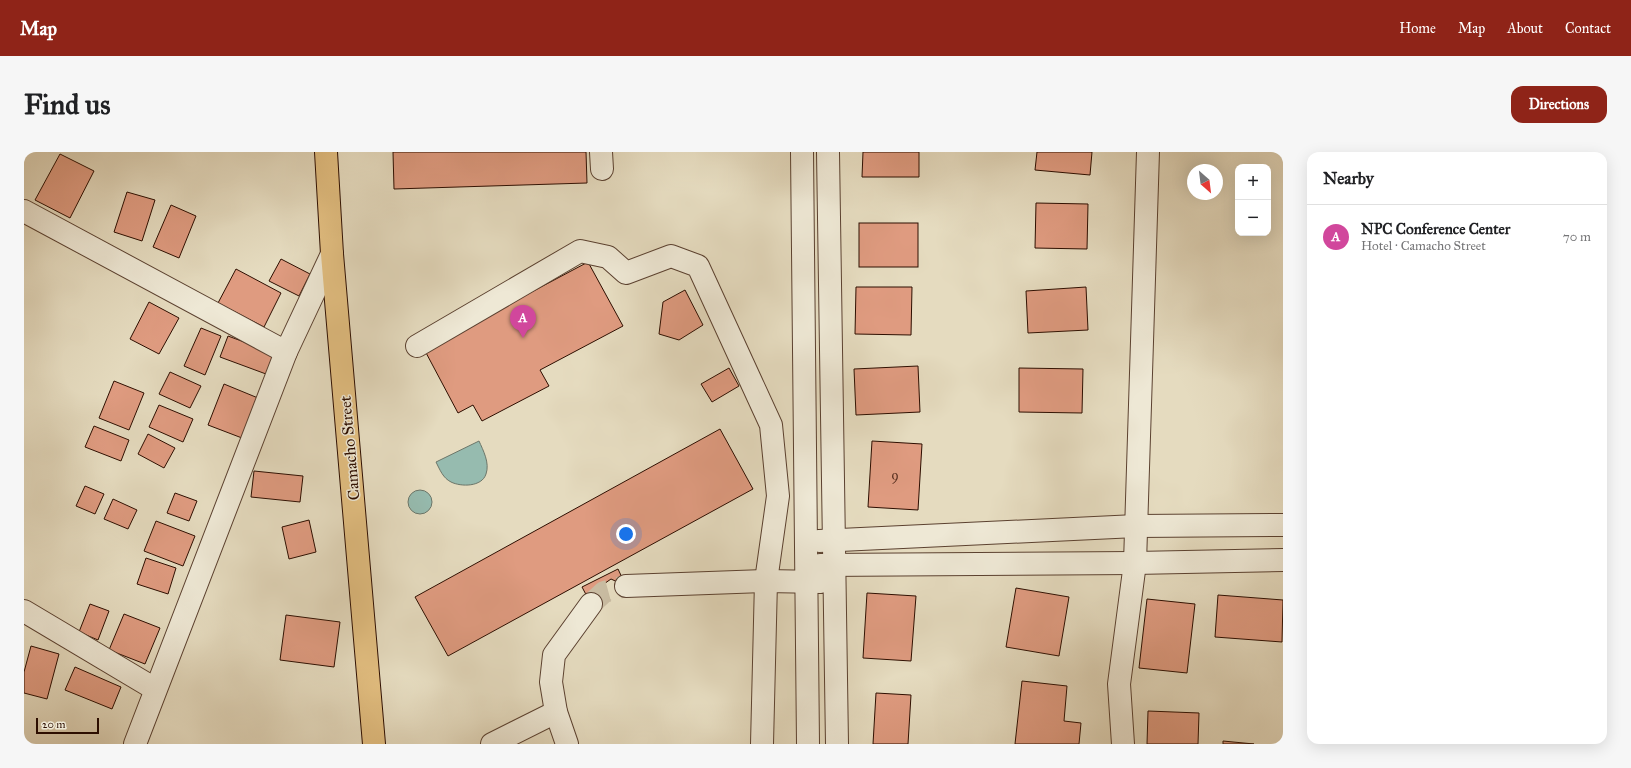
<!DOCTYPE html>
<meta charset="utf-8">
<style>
body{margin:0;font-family:"IM FELL Great Primer",serif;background:#f6f6f6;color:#202124}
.controls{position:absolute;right:12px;top:12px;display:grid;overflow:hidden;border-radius:8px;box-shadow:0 4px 16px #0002}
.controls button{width:36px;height:36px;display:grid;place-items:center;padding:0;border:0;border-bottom:1px solid #e0e0e0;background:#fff;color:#202124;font:20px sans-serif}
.compass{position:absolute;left:1163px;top:12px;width:36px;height:36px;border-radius:50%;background:#fff;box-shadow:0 4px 16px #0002;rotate:152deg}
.scale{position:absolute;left:12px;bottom:10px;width:63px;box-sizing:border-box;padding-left:4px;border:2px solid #2d0e00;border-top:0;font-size:11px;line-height:14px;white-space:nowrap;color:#2d0e00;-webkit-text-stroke:3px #eee8d5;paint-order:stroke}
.you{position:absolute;left:602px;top:382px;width:14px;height:14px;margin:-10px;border:3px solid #fff;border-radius:50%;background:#1a73e8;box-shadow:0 0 0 6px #1a73e833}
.badge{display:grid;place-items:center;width:26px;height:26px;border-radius:50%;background:#8f2418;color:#fff;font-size:13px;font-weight:700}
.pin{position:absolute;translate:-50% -33px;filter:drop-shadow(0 1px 2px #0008)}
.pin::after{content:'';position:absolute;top:21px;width:14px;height:12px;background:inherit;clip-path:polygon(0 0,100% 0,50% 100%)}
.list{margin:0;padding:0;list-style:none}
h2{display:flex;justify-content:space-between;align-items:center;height:52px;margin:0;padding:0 16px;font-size:17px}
h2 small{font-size:13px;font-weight:400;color:#757577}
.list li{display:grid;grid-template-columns:26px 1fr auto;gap:12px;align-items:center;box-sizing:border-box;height:64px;padding:0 16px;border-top:1px solid #e0e0e0}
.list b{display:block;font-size:15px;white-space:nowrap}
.list p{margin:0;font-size:13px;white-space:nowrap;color:#757577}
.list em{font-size:13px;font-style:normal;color:#757577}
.map{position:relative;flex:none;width:1259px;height:592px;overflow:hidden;border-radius:12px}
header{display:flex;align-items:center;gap:24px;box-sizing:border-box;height:56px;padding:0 20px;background:#8f2418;color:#fff}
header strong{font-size:19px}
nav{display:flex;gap:22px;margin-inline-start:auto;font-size:14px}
.intro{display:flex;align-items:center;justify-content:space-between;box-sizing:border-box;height:96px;padding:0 24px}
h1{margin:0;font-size:28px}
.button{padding:10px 18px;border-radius:12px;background:#8f2418;color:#fff;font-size:14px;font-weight:700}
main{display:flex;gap:24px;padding:0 24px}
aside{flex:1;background:#fff;border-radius:12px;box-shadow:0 4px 16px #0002}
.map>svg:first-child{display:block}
</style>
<header>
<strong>Map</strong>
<nav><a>Home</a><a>Map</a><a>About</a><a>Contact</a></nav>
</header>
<div class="intro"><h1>Find us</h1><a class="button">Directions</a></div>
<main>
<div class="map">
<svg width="1259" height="592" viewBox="0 0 1259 592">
<rect width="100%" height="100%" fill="#e5dbbf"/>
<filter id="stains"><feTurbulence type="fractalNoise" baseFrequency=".005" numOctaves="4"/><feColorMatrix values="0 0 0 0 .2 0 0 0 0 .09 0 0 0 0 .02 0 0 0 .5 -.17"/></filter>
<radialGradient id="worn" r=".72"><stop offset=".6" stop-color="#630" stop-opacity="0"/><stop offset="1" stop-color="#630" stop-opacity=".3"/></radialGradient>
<g fill="#96bbaf" stroke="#6c7669">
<path d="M455,289C459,298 466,311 462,322C458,335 437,335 427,330C419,326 416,318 412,310Z"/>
<circle cx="396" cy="350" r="12"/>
</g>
<g fill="#df9b80" stroke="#2d0e00">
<polygon points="369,0 562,0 563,31 370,37"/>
<polygon points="839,0 895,0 895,25 838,25"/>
<polygon points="1013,0 1068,0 1066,23 1011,18"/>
<polygon points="36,2 70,19 46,66 11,48"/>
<polygon points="103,40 131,48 118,89 90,80"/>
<polygon points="1012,51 1064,52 1063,97 1011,96"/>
<polygon points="147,53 172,64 155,106 129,95"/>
<rect x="835" y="71" width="59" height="44"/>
<polygon points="257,107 286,122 275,144 245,129"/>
<polygon points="564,110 599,174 516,218 525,234 458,269 449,253 434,261 400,197"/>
<polygon points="212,117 257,141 240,175 194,151"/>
<polygon points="832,135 888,135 887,183 831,182"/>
<polygon points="1062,135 1064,178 1004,181 1002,139"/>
<polygon points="661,138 679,173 655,188 635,182 639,150"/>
<polygon points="125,150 155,166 135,202 106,187"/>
<polygon points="177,176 197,184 181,223 160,214"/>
<polygon points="204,184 250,201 242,222 196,205"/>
<polygon points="894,214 896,260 832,263 830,217"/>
<polygon points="705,216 715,234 688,250 677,232"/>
<polygon points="995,216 1059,217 1058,261 995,260"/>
<polygon points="146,220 177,234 166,256 135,242"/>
<polygon points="90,229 120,241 105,278 75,266"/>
<polygon points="200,232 234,246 218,286 184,273"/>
<polygon points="135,253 169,267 159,290 125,275"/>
<polygon points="70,274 105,288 97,309 61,295"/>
<polygon points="696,277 729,337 424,504 391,445"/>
<polygon points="124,282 151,296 140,316 114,302"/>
<polygon points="848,289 898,292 894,358 844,355"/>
<polygon points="230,319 279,324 276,350 227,345"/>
<polygon points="61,334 80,342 71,362 52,354"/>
<polygon points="151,341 173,349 165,369 143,361"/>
<polygon points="89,347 113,358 104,377 80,367"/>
<polygon points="285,368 292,400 265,407 258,375"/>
<polygon points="132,369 171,384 159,414 120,399"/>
<polygon points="122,406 152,416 144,442 113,432"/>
<polygon points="594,417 602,434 587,427 567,441 567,452 558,435"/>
<polygon points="992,436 1045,445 1035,504 982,495"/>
<polygon points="843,441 892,444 887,509 839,506"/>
<polygon points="1194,443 1259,448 1258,490 1191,485"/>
<polygon points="1123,447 1171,452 1163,521 1115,516"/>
<polygon points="66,452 85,459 74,488 55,480"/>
<polygon points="100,462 136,476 121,512 85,498"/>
<polygon points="262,463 316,470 310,515 256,508"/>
<polygon points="7,494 35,502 23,547 0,541 0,520"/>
<polygon points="51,515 97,535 88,557 41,538"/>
<polygon points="998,529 1043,534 1040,569 1057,571 1055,592 991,592"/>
<polygon points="852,541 887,543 884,592 849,592"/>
<polygon points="1124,559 1175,561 1174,592 1123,592"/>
<polygon points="1199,589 1230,592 1199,592"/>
</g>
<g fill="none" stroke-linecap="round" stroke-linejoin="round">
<polyline stroke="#c9bca2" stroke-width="22" stroke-dasharray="22 11" stroke-linecap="butt" points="567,452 580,440 602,434"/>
<g stroke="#5b4130" stroke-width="24">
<g id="minor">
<polyline points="577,0 578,17"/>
<polyline points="778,0 784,592"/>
<polyline points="804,0 813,592"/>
<polyline points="0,59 262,200"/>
<polyline points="393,194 556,99 584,105 602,121 647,104 674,114 747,273 754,344 742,429 738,592"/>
<polyline points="795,389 1112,374 1259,373"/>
<polyline points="796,413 1111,411 1259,408"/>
<polyline points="602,434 742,429 797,430"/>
<polyline points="0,459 131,537"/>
<polyline points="111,592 262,200 308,102"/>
<polyline points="468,592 532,560"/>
<polyline points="543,592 532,560 527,530 530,503 567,452"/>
<polyline points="1099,592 1095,532 1111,411 1124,0"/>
</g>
</g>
<g stroke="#2d0e00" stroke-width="24">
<polyline id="major" points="302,0 308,102 350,592"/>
</g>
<use href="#minor" stroke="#eee8d5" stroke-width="22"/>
<use href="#major" stroke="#e2be80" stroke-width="22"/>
</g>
<g text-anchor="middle" stroke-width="3" stroke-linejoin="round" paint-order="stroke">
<g font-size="14" fill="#5a3120">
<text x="871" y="328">9</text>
</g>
<g font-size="16" fill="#2d0e00" stroke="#eee8d5">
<text transform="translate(325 296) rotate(-95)" y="6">Camacho Street</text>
</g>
</g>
<rect width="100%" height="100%" filter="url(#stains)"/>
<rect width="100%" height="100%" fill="url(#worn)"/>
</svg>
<div class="controls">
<button>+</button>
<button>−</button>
</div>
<svg class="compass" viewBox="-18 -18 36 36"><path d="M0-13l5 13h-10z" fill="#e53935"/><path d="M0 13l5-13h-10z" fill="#757577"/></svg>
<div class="scale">20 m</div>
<div class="you"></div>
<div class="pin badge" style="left:499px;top:186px;background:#d1479c">A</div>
</div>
<aside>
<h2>Nearby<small></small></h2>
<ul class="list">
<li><span class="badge" style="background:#d1479c">A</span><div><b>NPC Conference Center</b><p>Hotel · Camacho Street</p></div><em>70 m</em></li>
</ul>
</aside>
</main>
